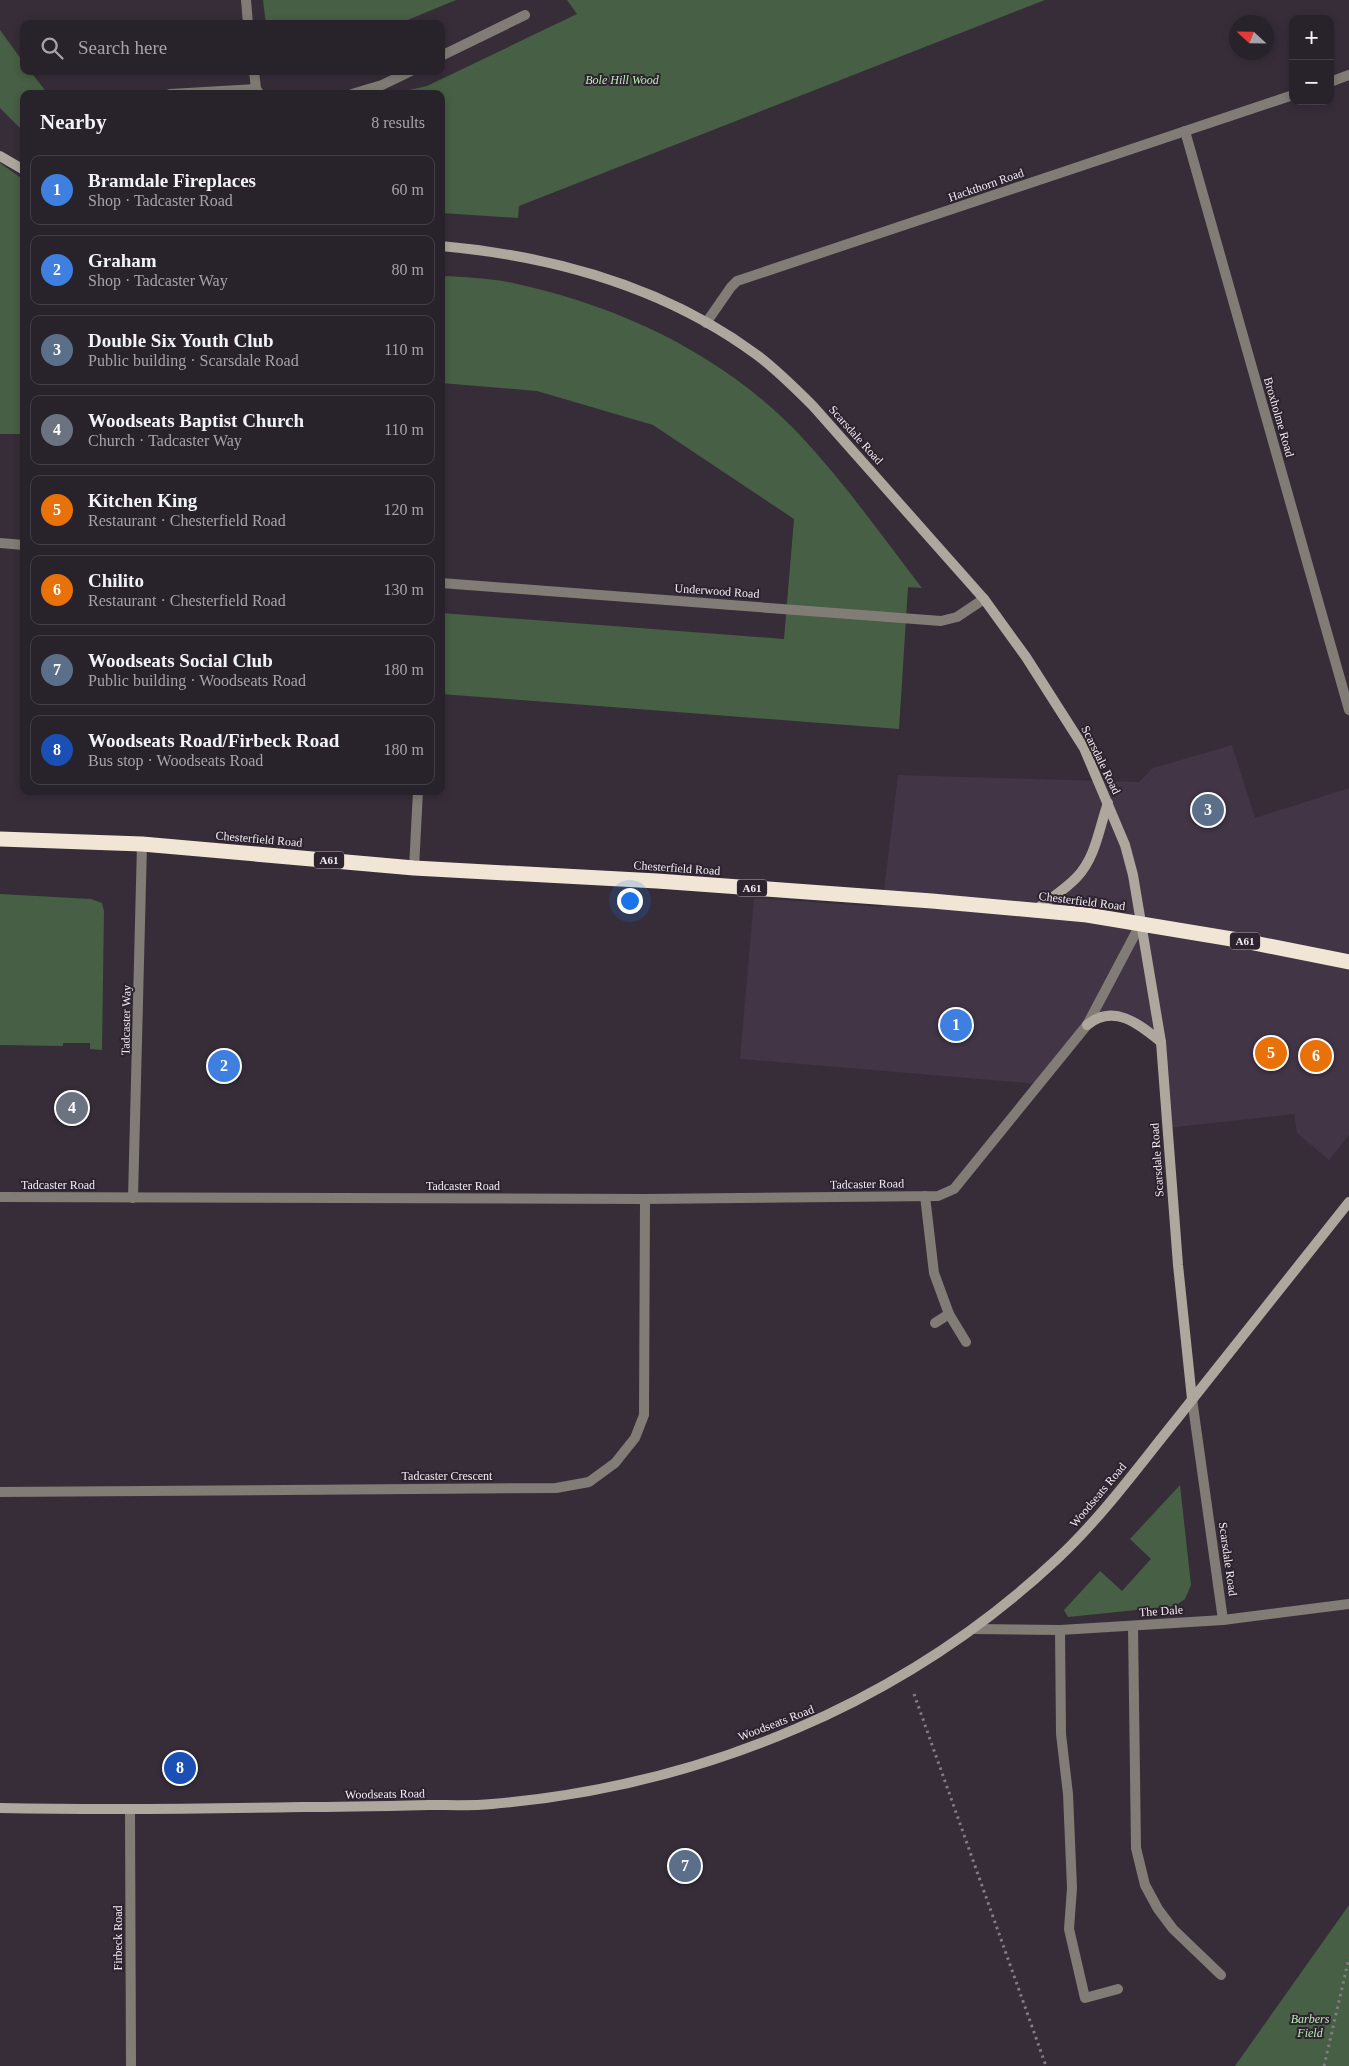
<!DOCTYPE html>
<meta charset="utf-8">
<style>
body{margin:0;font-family:"Times New Roman",serif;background:#342f36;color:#f1f3f6}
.controls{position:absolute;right:15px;top:15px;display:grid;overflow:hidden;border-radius:10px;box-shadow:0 2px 8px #0003}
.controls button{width:45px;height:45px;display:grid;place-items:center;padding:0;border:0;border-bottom:1px solid #443f47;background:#28222a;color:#f1f3f6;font:25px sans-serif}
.compass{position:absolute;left:1229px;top:15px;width:45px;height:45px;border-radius:50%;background:#28222a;box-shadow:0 2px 8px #0003;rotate:292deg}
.you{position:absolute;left:629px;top:900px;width:18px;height:18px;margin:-12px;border:4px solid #fff;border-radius:50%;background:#1a73e8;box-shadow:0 0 0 8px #1a73e833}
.badge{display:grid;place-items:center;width:32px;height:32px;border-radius:50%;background:#f39f82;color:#fff;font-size:16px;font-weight:700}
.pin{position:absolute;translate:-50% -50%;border:2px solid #fff;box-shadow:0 1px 5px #0006}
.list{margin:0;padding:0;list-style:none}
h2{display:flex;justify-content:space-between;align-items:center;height:65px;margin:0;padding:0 20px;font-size:21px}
h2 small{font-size:16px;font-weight:400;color:#a5a4a8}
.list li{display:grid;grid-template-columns:32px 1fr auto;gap:15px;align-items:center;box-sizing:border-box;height:70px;margin:0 10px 10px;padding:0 10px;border:1px solid #443f47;border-radius:10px}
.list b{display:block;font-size:19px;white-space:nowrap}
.list p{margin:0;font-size:16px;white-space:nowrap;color:#a5a4a8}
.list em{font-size:16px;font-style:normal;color:#a5a4a8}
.icon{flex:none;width:28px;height:28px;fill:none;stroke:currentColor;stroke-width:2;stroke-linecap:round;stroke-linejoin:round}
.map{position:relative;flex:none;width:1349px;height:2066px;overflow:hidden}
.search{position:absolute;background:#28222a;box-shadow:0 2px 8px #0003;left:20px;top:20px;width:425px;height:55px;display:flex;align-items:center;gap:12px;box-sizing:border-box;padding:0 18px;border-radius:10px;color:#a5a4a8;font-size:19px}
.panel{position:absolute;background:#28222a;box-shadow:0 2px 8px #0003;left:20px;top:90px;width:425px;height:705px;border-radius:10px}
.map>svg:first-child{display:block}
</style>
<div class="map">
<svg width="1349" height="2066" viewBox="0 0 1349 2066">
<rect width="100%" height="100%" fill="#362d38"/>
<polygon fill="#423546" points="1232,745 1255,818 1349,788 1349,1135 1329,1160 1297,1133 1294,1114 1167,1128 1161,1042 1138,1024 1098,1018 1040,1084 740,1059 754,898 882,907 898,775 1139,782 1153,768"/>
<g fill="#475f44">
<polygon points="263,0 456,0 398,24 266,24"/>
<polygon points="567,0 1045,0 519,206 518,218 441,213 441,94 391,94 427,86 577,14"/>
<polygon points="0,30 24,63 24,71 30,71 48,94 24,94 24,132 0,108"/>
<polygon points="0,163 24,180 24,434 0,434"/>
<path d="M441,276C465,277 489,278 513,283C620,306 722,354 799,434C844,482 882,536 922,588L908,587L899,729L441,694V613L784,639L794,519L653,425L537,391L441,383Z"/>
<polygon points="0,894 91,899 102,903 104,911 102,1050 90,1049 90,1043 63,1043 63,1046 0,1045"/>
<polygon points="1180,1485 1191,1585 1185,1599 1175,1606 1068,1617 1064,1610 1100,1571 1122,1591 1151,1559 1130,1539"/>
<polygon points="1349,1905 1349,2066 1235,2066"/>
</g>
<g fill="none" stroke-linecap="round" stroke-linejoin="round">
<g stroke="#837b84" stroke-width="3" stroke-dasharray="2.5 4" stroke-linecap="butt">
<polyline points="914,1694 1046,2066"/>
<polyline points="1324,2066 1349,1958"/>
</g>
<g stroke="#817c76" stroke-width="10">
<polyline points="246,0 248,24"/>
<polyline points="441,56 525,15"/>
<polyline points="254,71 256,89 260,94"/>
<polyline points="170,94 256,89"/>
<polyline points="352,94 382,85 411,71"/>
<polyline points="925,1196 934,1273 949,1314 966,1342"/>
<polyline points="935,1323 949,1314"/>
<polyline points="1133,1626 1136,1848 1145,1885 1158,1909 1173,1929 1221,1975"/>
<polyline points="1060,1630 1061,1734 1068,1794 1072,1888 1069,1929 1085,1998 1118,1989"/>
</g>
<g stroke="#817c76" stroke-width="10">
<polyline points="1330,82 1349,75"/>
<polyline points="1185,131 1349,710"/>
<polyline points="706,323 731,287 737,281 1293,95"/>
<polyline points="0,543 24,545"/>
<polyline points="441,583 941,621 957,617 984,599"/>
<polyline points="414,868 418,791"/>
<polyline points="0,1197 645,1199 938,1196 954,1189 1087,1025 1141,923"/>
<polyline points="133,1198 142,844"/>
<polyline points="1192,1399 1223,1620"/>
<polyline points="0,1492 556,1488 589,1482 615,1463 635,1438 644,1415 645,1199"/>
<polyline points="973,1629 1060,1630 1223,1620 1349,1604"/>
<polyline points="130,1810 131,2066"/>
</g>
<g stroke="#aea79d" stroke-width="10">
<polyline points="0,156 24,170"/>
<path d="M441,246C553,256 665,287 757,355C777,370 795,388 813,406L984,599L1026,657L1084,748L1125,845L1133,875L1161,1042L1178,1265L1192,1399"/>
<path d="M1034,911C1048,900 1065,890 1077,877C1096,857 1099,828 1108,803"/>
<path d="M1087,1025C1114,1003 1139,1024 1161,1042"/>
<path d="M0,1808C101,1810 201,1809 302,1807C344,1807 387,1806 429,1805C450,1805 472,1806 492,1804C703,1786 903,1703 1057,1559C1102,1517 1138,1467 1176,1420C1234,1347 1291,1275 1349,1202"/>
</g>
<polyline stroke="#f1e6d6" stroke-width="15" points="0,839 142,844 414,868 657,881 932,901 1087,915 1244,941 1349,962"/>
</g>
<g text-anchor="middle" stroke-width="4" stroke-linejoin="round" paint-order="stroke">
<g fill="#2c232e" stroke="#b7b0b8" stroke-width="1">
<rect x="314" y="851.5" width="30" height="17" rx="4"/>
<rect x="737" y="879.5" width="30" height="17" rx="4"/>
<rect x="1230" y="932.5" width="30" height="17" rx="4"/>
</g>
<g font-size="11" font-weight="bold" fill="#f2ecf3">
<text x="329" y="864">A61</text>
<text x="752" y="892">A61</text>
<text x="1245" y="945">A61</text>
</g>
<g font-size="12" font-style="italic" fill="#bbeeb5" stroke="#2c232e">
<text x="622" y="84">Bole Hill Wood</text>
<text x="1310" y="2023">Barbers<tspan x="1310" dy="14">Field</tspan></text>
</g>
<g font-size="12" fill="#f2ecf3" stroke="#2c232e">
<text transform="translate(986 185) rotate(-19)" y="4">Hackthorn Road</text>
<text transform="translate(1279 417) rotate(74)" y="4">Broxholme Road</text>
<text transform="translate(856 435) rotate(48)" y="4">Scarsdale Road</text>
<text transform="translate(717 591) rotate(4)" y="4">Underwood Road</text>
<text transform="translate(1101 760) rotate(64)" y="4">Scarsdale Road</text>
<text transform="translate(259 839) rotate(5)" y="4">Chesterfield Road</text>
<text transform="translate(677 868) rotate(4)" y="4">Chesterfield Road</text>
<text transform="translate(1082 901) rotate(7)" y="4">Chesterfield Road</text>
<text transform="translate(126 1020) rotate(-89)" y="4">Tadcaster Way</text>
<text transform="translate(1157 1160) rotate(-94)" y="4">Scarsdale Road</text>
<text transform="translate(867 1184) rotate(-1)" y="4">Tadcaster Road</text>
<text x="58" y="1189">Tadcaster Road</text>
<text x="463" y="1190">Tadcaster Road</text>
<text x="447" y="1480">Tadcaster Crescent</text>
<text transform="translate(1098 1495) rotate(-50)" y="4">Woodseats Road</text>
<text transform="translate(1228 1559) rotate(82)" y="4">Scarsdale Road</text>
<text transform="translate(1161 1611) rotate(-4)" y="4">The Dale</text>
<text transform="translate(776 1723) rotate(-21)" y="4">Woodseats Road</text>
<text transform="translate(385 1794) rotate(-1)" y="4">Woodseats Road</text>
<text transform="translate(118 1938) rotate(-90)" y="4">Firbeck Road</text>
</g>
</g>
</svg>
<div class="controls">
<button>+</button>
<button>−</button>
</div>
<svg class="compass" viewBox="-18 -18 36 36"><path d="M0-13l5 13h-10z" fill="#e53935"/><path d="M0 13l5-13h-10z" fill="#a5a4a8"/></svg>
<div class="you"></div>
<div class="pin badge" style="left:956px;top:1025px;background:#3f7fe0">1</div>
<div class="pin badge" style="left:224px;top:1066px;background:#3f7fe0">2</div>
<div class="pin badge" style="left:1208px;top:810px;background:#5c6f8a">3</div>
<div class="pin badge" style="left:72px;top:1108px;background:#6b7280">4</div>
<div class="pin badge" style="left:1271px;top:1053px;background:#e8710a">5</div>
<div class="pin badge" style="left:1316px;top:1056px;background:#e8710a">6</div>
<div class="pin badge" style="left:685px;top:1866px;background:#5c6f8a">7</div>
<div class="pin badge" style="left:180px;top:1768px;background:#1a4fb4">8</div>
<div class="search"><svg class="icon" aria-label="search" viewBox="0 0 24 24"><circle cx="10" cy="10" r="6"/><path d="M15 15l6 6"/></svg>Search here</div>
<section class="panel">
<h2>Nearby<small>8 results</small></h2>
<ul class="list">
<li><span class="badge" style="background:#3f7fe0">1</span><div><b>Bramdale Fireplaces</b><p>Shop · Tadcaster Road</p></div><em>60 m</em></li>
<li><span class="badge" style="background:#3f7fe0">2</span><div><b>Graham</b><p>Shop · Tadcaster Way</p></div><em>80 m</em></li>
<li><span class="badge" style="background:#5c6f8a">3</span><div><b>Double Six Youth Club</b><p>Public building · Scarsdale Road</p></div><em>110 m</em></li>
<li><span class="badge" style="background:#6b7280">4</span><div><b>Woodseats Baptist Church</b><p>Church · Tadcaster Way</p></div><em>110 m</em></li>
<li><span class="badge" style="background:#e8710a">5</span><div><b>Kitchen King</b><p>Restaurant · Chesterfield Road</p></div><em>120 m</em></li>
<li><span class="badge" style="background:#e8710a">6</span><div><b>Chilito</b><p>Restaurant · Chesterfield Road</p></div><em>130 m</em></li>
<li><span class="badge" style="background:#5c6f8a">7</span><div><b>Woodseats Social Club</b><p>Public building · Woodseats Road</p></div><em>180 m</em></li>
<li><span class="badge" style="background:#1a4fb4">8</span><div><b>Woodseats Road/Firbeck Road</b><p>Bus stop · Woodseats Road</p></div><em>180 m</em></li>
</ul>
</section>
</div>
